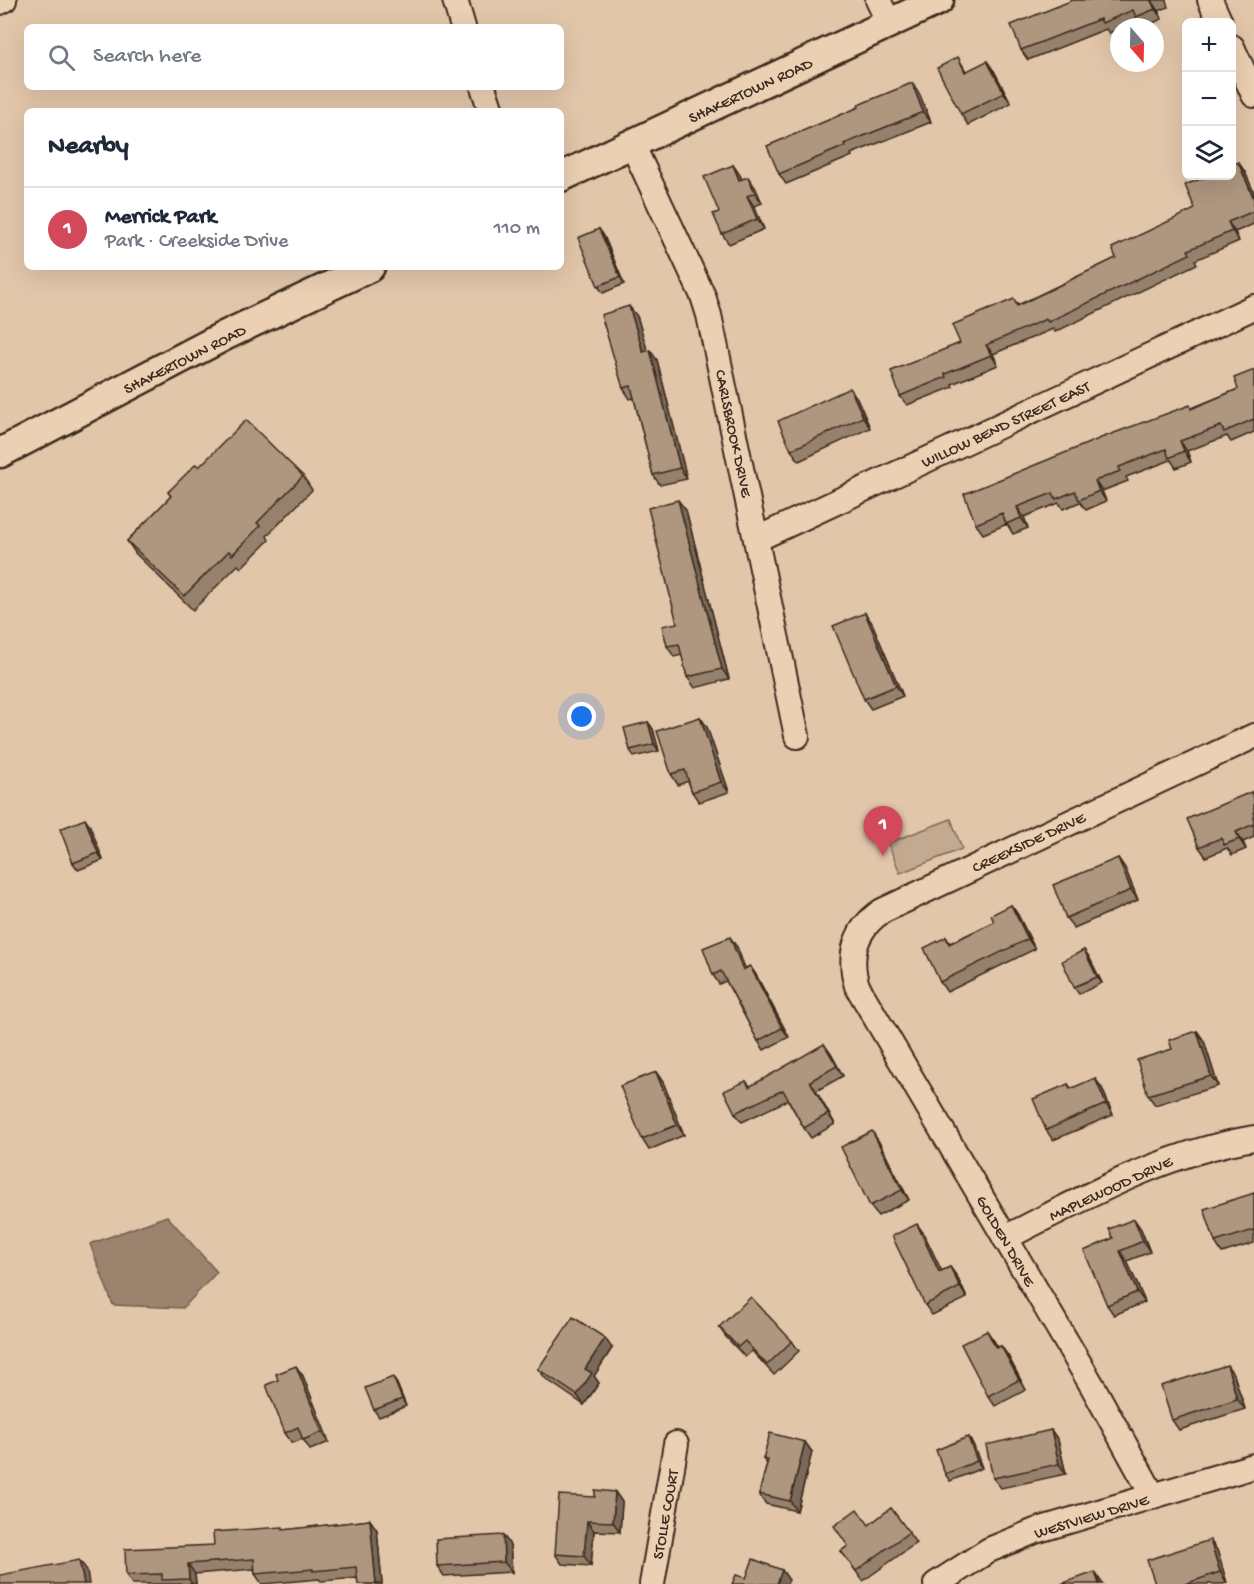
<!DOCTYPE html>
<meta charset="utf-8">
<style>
body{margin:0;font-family:"Gochi Hand",sans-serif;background:#f2f2f3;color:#1f2937}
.controls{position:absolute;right:18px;top:18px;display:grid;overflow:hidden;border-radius:9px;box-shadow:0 6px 24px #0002}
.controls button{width:54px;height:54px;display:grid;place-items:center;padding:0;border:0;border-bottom:2px solid #e0e1e3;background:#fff;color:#1f2937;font:30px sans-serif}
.compass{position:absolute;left:1110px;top:18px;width:54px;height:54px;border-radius:50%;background:#fff;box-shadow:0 6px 24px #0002;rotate:160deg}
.you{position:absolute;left:582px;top:717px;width:21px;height:21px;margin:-15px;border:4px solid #fff;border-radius:50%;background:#1a73e8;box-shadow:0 0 0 9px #1a73e833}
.badge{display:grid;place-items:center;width:39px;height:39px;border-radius:50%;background:#d1495b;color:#fff;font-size:20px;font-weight:700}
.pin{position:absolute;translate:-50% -50px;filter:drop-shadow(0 2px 3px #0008)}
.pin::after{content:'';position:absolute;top:32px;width:21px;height:18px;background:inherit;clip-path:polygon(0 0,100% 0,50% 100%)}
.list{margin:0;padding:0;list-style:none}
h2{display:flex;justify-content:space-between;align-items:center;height:78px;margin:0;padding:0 24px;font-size:26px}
h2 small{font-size:20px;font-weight:400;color:#747a83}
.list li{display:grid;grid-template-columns:39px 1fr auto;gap:18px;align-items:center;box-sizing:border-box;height:84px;padding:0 24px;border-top:2px solid #e0e1e3}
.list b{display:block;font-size:22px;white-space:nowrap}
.list p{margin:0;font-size:20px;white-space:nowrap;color:#747a83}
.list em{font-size:20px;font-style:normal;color:#747a83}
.icon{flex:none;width:33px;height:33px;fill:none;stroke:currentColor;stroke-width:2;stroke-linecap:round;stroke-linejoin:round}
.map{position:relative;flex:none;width:1254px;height:1584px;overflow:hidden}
.search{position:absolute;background:#fff;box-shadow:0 6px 24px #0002;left:24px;top:24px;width:540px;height:66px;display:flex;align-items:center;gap:15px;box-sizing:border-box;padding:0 21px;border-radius:9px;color:#747a83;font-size:22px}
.panel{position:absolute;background:#fff;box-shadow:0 6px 24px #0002;left:24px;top:108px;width:540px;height:162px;border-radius:9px}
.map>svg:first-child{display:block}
</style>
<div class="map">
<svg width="1254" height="1584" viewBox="0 0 1254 1584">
<rect width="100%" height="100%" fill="#e2c6aa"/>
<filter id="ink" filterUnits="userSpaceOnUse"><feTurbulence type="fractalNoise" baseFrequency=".0167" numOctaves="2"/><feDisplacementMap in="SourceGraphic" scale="12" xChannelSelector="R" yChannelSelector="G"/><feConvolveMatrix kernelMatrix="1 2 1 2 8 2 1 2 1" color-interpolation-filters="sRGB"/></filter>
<g filter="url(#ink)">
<polygon fill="#c3a990" stroke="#7f6a57" stroke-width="1.5" points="951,819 962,849 900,873 888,843"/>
<polygon fill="#9b836e" stroke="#755f4e" stroke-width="1.5" points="167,1216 217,1272 183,1308 113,1305 90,1244"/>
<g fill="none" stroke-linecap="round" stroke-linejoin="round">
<g stroke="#3b2a1e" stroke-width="28">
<g id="minor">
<polyline points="455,0 463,27"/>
<polyline points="878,0 889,23"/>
<polyline points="1210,0 1220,22"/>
<polyline points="0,2 4,0"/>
<polyline points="1232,47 1254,95"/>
<polyline points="483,87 491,111"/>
<polyline points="632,144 703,296 709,315 797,736"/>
<polyline points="757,539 1254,307"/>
<path d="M1005,1238C1088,1196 1161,1154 1254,1138"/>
<path d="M1153,1496L1093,1387L857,986C848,956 855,929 882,911L1254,736"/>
<polyline points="652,1584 676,1444"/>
<polyline points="936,1584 989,1550 1035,1531 1254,1466"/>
</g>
</g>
<g stroke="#3b2a1e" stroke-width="33">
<g id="tertiary">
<polyline points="561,177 939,0"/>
<polyline points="0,453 226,335 370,267"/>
</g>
</g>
<use href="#minor" stroke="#ecd0b3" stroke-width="24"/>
<use href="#tertiary" stroke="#ecd0b3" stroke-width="28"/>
</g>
<g fill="#96816d" stroke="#3b2a1e" stroke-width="1.5">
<polygon points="1073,0 1166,0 1168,7 1158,11 1162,19 1144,27 1142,27 1138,21 1124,27 1119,27 1119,29 1109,33 1106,29 1028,60 1021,50"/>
<polygon points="958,57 966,71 994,71 1011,103 968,125 961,114"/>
<polygon points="912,83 919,93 931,122 851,154 852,156 786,184 779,174 859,107"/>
<polygon points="1238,162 1245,172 1254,193 1254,224 1235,232 1239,241 1195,260 1197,264 1055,332 1053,329 993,354 998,365 952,384 953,387 907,405 900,396 960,343 1014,299 1018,305 1116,258 1195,209"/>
<polygon points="733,165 742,179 755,187 762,203 754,206 764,229 729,244 722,234 719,212"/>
<polygon points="599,229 604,236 624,284 603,293 598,286"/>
<polygon points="637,316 647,351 657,360 687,479 660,485 653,475 634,398 630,399 623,388"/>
<polygon points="1254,370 1254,432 1231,442 1227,436 1187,451 1191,462 1176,468 1171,460 1126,477 1128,481 1102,491 1106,501 1086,510 1080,502 1063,509 1059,503 1024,517 1028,528 1013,534 1007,524 983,534 976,524 1192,408 1238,389"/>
<polygon points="857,398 870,428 799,461 791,450"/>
<polygon points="199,467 303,476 312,490 267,536 269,540 241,568 238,565 193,610 136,554 127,541 171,496 168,492"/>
<polygon points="686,510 729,679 695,688 687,677 682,655 674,657 667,646 677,623"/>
<polygon points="865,613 872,623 903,696 871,709 864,699"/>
<polygon points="700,717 707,727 729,792 699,802 692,792 688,781 678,785 671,774"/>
<polygon points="648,722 653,729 659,751 634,757 630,750"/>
<polygon points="1251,792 1254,796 1254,837 1243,842 1246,849 1232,855 1227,848 1206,857 1199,847"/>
<polygon points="90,826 103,860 78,870 73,863"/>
<polygon points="1118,858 1125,868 1138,900 1074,928 1066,918"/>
<polygon points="1011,905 1018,915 1035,949 947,992 940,982 946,937 950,943 994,922"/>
<polygon points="737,947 745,968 750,966 756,975 789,1037 764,1050 758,1041 726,981 719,984 713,975"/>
<polygon points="1084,950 1089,957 1102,983 1079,994 1074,987"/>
<polygon points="1197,1031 1204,1041 1218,1086 1155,1105 1148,1095 1172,1049"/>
<polygon points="831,1054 843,1076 816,1091 835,1124 811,1138 804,1128 788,1100 742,1122 735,1113 746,1081 750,1086"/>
<polygon points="656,1072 663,1082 684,1135 649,1150 642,1139"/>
<polygon points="1068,1084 1071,1088 1102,1088 1113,1115 1053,1140 1046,1130"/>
<polygon points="879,1142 909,1200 878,1216 870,1206"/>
<polygon points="1254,1193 1254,1243 1222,1253 1215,1242"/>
<polygon points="1134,1219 1141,1229 1150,1252 1127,1261 1145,1302 1114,1315 1107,1305 1113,1238"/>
<polygon points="924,1234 941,1271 950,1267 957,1277 967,1298 932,1315 925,1305"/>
<polygon points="719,1327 792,1341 799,1351 774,1375 752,1351 745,1357 726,1337"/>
<polygon points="987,1331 998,1347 1001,1346 1008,1356 1026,1390 995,1406 988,1396"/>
<polygon points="612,1348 594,1376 599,1383 584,1405 546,1379 538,1369"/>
<polygon points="1234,1375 1245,1409 1179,1430 1172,1420"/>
<polygon points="303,1376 329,1442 310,1450 303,1439 292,1443 285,1433"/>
<polygon points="397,1384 406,1406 379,1417 374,1410"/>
<polygon points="1051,1430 1058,1440 1066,1474 1001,1488 993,1478"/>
<polygon points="968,1437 973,1444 982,1468 950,1481 945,1474"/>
<polygon points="805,1442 812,1452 797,1511 766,1504 759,1494 767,1464 763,1459"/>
<polygon points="615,1492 622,1502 620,1532 594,1531 591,1566 562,1564 555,1554 595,1497"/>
<polygon points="891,1508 916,1543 863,1581 841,1551 848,1546 869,1525"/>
<polygon points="370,1520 377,1530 382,1584 358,1584 357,1578 321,1581 319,1579 262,1584 255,1574 254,1569 195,1574 196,1584 132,1584 126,1575 214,1545 285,1530"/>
<polygon points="503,1535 510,1545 512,1572 444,1576 437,1566"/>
<polygon points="1217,1550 1227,1583 1223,1584 1155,1584"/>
</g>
<g fill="#7a6959" stroke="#3b2a1e" stroke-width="1.5">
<polygon points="1151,1 1158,11 1162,19 1155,9"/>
<polygon points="987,61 994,71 1011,103 1004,93"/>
<polygon points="912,83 919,93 931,122 923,112"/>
<polygon points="1238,162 1245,172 1254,193 1254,199"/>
<polygon points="733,165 740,175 747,191 739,180"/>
<polygon points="748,177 755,187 762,203 755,193"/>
<polygon points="747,196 754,206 764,229 757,219"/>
<polygon points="1228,222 1235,232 1239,241 1232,231"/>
<polygon points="599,229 604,236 624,284 620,277"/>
<polygon points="629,306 637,316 651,362 643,352"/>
<polygon points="986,345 993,354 998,365 991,355"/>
<polygon points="650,350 657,360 687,479 680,468"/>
<polygon points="850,388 857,398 870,428 863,417"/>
<polygon points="1180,441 1187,451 1191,462 1184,451"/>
<polygon points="1095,481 1102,491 1106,501 1099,491"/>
<polygon points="678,500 686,510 729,679 722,669"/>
<polygon points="1017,507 1024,517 1028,528 1021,518"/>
<polygon points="865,613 872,623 903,696 896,686"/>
<polygon points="700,717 707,727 729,792 721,782"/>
<polygon points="648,722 653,729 659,751 654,744"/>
<polygon points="85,819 90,826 103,860 98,853"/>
<polygon points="1236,832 1243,842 1246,849 1239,839"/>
<polygon points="1118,858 1125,868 1138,900 1131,890"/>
<polygon points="1011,905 1018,915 1035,949 1028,939"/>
<polygon points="730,937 737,947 749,979 743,970"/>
<polygon points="1084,950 1089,957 1102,983 1097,977"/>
<polygon points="750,966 756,975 789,1037 782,1028"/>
<polygon points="1197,1031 1204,1041 1218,1086 1211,1076"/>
<polygon points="824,1044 831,1054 843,1076 837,1066"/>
<polygon points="656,1072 663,1082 684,1135 677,1125"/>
<polygon points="1095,1078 1102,1088 1113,1115 1106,1104"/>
<polygon points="810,1081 816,1091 835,1124 828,1114"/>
<polygon points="872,1131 879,1142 909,1200 902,1190"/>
<polygon points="1134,1219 1141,1229 1150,1252 1143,1241"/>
<polygon points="917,1224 924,1234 947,1282 939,1272"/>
<polygon points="1120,1251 1127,1261 1145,1302 1137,1292"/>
<polygon points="950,1267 957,1277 967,1298 960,1287"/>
<polygon points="987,1331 994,1341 1003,1358 996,1348"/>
<polygon points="605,1338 612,1348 594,1376 599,1383 584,1405 577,1395 585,1369"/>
<polygon points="1001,1346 1008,1356 1026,1390 1019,1380"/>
<polygon points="1227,1365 1234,1375 1245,1409 1237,1399"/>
<polygon points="296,1366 303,1376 329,1442 322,1432"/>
<polygon points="393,1377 397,1384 406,1406 402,1399"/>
<polygon points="1051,1430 1058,1440 1066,1474 1059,1464"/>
<polygon points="968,1437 973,1444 982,1468 977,1461"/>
<polygon points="805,1442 812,1452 797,1511 790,1501"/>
<polygon points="615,1492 622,1502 620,1532 613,1522"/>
<polygon points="370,1520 377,1530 382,1584 376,1584"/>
<polygon points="587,1521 594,1531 591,1566 584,1556"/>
<polygon points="503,1535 510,1545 512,1572 504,1562"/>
<polygon points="1210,1540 1217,1550 1227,1583 1220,1572"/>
<polygon points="79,1560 87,1570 89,1584 84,1584"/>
<polygon points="188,1564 195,1574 196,1584 192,1584 189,1579"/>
<polygon points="782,1570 789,1580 787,1584 777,1584"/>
<polygon points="1095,1572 1102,1583 1103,1584 1099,1584"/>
</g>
<g fill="#ae967f" stroke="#3b2a1e" stroke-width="1.5">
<polygon points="1073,0 1153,0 1151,1 1155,9 1136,17 1133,10 1102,23 1100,19 1021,50 1011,25"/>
<polygon points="958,57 965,72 987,61 1004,93 961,114 937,68"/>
<polygon points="912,83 923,112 844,144 845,146 779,174 767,146 859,107 858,105"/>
<polygon points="1238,162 1254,199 1254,211 1228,222 1232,231 1188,250 1190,254 1048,322 1046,319 986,345 991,355 945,374 946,377 900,396 891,371 960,343 952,325 1014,299 1017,306 1116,258 1112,248 1195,209 1185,185 1208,176 1232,176 1232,165"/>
<polygon points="733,165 739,180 748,177 755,193 747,196 757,219 722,234 713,214 719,212 704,177"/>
<polygon points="599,229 620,277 598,286 578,238"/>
<polygon points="629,306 643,352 650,350 680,468 653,475 631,386 623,388 601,315"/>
<polygon points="1254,370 1254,419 1224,432 1221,426 1180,441 1184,451 1169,458 1166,449 1119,467 1120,471 1095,481 1099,491 1079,500 1075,491 1056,499 1053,493 1017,507 1021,518 1006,524 1002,513 976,524 964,494 1106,436 1190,405 1191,409 1238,389 1234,378"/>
<polygon points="850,388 863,417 791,450 778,421"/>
<polygon points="246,420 303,476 257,523 260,526 232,555 229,551 184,596 127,541 171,496 168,492 196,464 199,467"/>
<polygon points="678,500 722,669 687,677 679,644 667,646 662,626 677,623 648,508"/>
<polygon points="865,613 896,686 864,699 833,626"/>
<polygon points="700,717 721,782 692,792 685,770 671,774 657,731"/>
<polygon points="648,722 654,744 630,750 624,728"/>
<polygon points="1251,792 1254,799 1254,824 1236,832 1239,839 1224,845 1221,838 1199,847 1187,819"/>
<polygon points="85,819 98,853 73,863 60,829"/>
<polygon points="1118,858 1131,890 1066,918 1053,885"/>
<polygon points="1011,905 1028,939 940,982 924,948 946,937 949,944 994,922 991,915"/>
<polygon points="730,937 743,970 750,966 782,1028 758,1041 721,971 713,975 703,948"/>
<polygon points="1084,950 1097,977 1074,987 1062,961"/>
<polygon points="1197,1031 1211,1076 1148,1095 1137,1060 1172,1049 1169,1040"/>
<polygon points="824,1044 837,1066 810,1081 828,1114 804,1128 783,1090 735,1113 724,1091 746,1081 749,1087"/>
<polygon points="656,1072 677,1125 642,1139 620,1086"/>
<polygon points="1095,1078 1106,1104 1046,1130 1033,1099 1068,1084 1070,1089"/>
<polygon points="872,1131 902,1190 870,1206 841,1147"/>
<polygon points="1254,1193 1254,1230 1215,1242 1204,1209"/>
<polygon points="1134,1219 1143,1241 1120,1251 1137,1292 1107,1305 1084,1251 1113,1238 1109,1229"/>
<polygon points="917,1224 939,1272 950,1267 960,1287 925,1305 892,1236"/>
<polygon points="751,1297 792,1341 767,1365 745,1341 738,1347 719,1327"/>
<polygon points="573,1317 605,1338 585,1369 592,1373 577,1395 538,1369"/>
<polygon points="987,1331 996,1348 1001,1346 1019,1380 988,1396 961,1344"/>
<polygon points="1227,1365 1237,1399 1172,1420 1161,1386"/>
<polygon points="296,1366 322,1432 303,1440 298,1427 285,1433 266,1385 278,1380 276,1374"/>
<polygon points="393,1377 402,1399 374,1410 365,1388"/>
<polygon points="1051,1430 1059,1464 993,1478 986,1445"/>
<polygon points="770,1433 805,1442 790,1501 759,1494 768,1460 763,1459"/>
<polygon points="968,1437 977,1461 945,1474 936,1450"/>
<polygon points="595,1490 615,1492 613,1522 587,1521 584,1556 555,1554 559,1495 595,1497"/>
<polygon points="891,1508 909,1532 856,1571 841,1551 848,1546 834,1526 857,1509 869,1525"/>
<polygon points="370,1520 376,1584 358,1584 356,1567 313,1571 313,1569 255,1574 254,1559 188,1564 189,1579 162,1580 162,1574 126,1575 125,1549 214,1545 213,1532 283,1527 283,1530"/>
<polygon points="503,1535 504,1562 437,1566 436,1539"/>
<polygon points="1210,1540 1220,1572 1185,1584 1155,1584 1147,1560"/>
<polygon points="753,1559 782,1570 777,1584 732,1584 736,1575 746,1578"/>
<polygon points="79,1560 84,1584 0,1584 0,1575"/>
<polygon points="1095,1572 1099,1584 1061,1584"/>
</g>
</g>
<g text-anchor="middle" stroke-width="4.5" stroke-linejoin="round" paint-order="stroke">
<g font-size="16" fill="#3b2a1e" stroke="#ecd0b3">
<text transform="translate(750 89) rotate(-25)" y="6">SHAKERTOWN ROAD</text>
<text transform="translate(184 358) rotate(-27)" y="6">SHAKERTOWN ROAD</text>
<text transform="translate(1005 423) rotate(-25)" y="6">WILLOW BEND STREET EAST</text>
<text transform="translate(735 433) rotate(78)" y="6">CARLSBROOK DRIVE</text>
<text transform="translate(1028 841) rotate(-25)" y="6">CREEKSIDE DRIVE</text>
<text transform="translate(1110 1187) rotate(-25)" y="6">MAPLEWOOD DRIVE</text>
<text transform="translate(1007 1240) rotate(60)" y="6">GOLDEN DRIVE</text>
<text transform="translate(664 1514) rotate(-80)" y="6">STOLLE COURT</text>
<text transform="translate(1091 1515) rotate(-17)" y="6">WESTVIEW DRIVE</text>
</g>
</g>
</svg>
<div class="controls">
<button>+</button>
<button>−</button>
<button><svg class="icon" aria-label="layers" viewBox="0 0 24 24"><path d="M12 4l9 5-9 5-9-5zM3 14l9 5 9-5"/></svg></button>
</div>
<svg class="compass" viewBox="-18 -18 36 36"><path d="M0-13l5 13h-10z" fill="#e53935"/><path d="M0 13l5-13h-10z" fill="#747a83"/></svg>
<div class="you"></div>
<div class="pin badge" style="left:883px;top:856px">1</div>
<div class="search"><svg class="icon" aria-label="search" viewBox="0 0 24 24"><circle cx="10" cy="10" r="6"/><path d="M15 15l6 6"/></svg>Search here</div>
<section class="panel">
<h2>Nearby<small></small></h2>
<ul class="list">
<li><span class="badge">1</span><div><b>Merrick Park</b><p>Park · Creekside Drive</p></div><em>110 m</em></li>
</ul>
</section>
</div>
